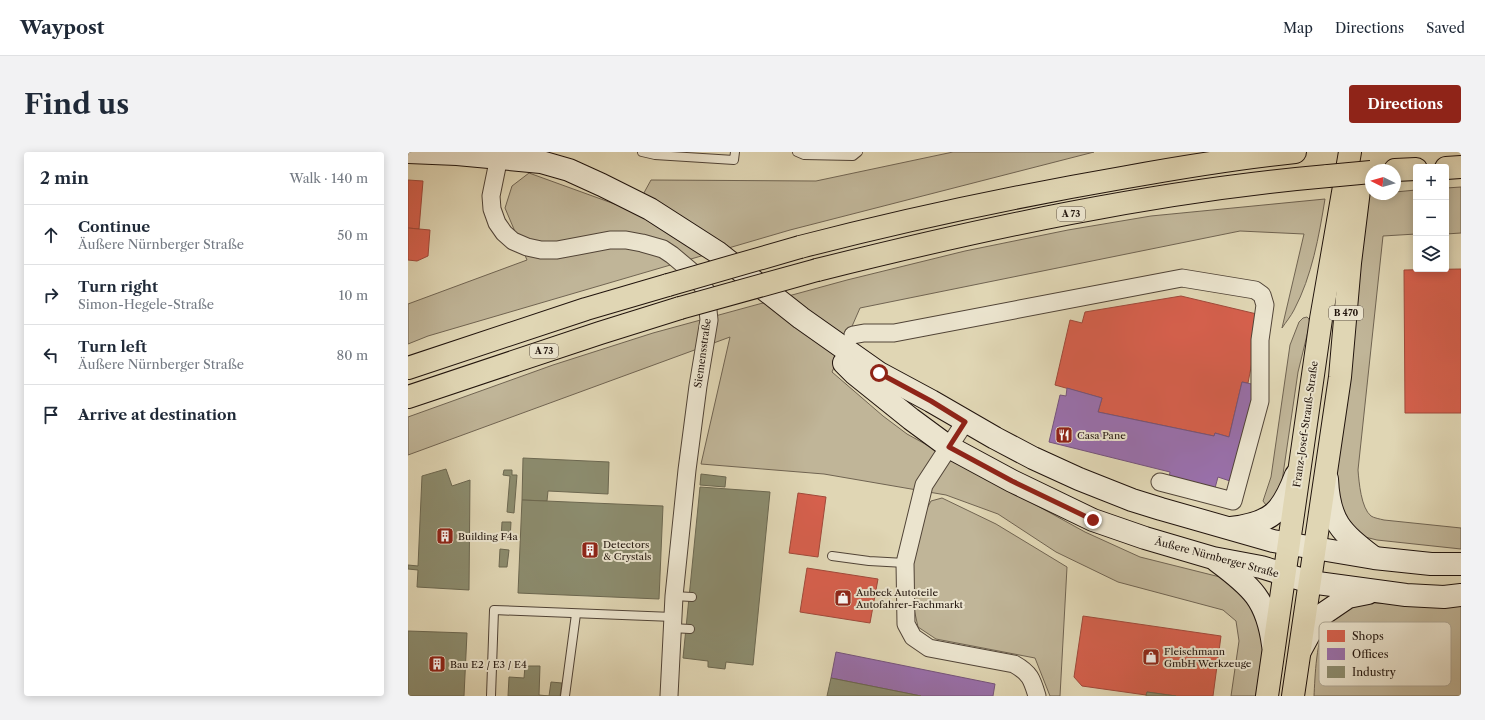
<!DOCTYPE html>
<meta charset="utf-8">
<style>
body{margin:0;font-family:"Libre Caslon Text",serif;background:#f2f2f3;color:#1f2937}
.controls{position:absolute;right:12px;top:12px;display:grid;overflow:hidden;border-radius:4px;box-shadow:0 2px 10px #0003}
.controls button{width:36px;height:36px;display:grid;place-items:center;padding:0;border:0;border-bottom:1px solid #e0e1e3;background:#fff;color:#1f2937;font:20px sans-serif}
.compass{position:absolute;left:957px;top:12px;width:36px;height:36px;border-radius:50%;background:#fff;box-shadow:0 2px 10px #0003;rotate:275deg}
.stop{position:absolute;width:12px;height:12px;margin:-9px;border:3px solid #8f2418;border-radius:50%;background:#fff}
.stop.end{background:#8f2418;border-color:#fff;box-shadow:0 1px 4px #0008}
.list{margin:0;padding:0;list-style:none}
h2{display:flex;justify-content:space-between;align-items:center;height:52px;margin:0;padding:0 16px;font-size:17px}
h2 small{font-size:13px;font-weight:400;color:#747a83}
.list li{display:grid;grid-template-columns:26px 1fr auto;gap:12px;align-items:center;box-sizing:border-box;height:60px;padding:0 16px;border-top:1px solid #e0e1e3}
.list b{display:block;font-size:15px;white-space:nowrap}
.list p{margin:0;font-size:13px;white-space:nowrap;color:#747a83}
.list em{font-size:13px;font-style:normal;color:#747a83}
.icon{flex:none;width:22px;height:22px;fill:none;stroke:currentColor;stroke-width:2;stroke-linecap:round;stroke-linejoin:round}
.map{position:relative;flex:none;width:1053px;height:544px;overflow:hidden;border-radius:4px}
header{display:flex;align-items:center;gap:24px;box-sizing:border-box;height:56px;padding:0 20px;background:#fff;border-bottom:1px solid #e0e1e3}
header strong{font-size:19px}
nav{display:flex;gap:22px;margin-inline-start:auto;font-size:14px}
.intro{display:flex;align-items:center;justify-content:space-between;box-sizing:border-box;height:96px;padding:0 24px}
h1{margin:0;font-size:28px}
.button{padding:10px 18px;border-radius:4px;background:#8f2418;color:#fff;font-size:14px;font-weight:700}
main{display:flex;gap:24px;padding:0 24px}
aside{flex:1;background:#fff;border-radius:4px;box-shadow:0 2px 10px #0003}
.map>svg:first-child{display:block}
</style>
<header>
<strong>Waypost</strong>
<nav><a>Map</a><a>Directions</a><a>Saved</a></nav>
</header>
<div class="intro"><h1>Find us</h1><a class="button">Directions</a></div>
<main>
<aside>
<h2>2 min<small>Walk · 140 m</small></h2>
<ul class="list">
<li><svg class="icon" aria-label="ahead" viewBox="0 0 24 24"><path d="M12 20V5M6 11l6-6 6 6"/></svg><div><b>Continue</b><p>Äußere Nürnberger Straße</p></div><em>50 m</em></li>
<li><svg class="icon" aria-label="right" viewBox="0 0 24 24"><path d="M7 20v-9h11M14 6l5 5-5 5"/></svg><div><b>Turn right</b><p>Simon-Hegele-Straße</p></div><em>10 m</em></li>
<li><svg class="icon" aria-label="left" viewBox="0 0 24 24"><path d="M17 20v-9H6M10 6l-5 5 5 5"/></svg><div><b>Turn left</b><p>Äußere Nürnberger Straße</p></div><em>80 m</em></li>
<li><svg class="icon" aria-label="arrive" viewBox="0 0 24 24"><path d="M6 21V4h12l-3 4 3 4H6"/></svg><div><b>Arrive at destination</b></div></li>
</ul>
</aside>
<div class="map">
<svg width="1053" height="544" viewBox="0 0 1053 544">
<rect width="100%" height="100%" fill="#e0d6b4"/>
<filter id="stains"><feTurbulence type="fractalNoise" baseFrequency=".005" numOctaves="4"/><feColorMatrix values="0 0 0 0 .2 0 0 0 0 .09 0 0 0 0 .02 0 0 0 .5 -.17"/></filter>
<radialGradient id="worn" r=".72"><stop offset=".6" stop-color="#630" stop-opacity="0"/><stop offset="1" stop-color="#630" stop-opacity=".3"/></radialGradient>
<g fill="#c0b598" stroke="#706452">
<polygon points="545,0 686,0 382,78 20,184 0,192 0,152 119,108 97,56 104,34 121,21 226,59 243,28 408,29"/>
<polygon points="1053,35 1053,81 1038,82 1038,36"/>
<path d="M1008,38V82L975,84L950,318C951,330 953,356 963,364C966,366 972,367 976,368L1053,376V397L969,388L957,385L934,364L926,333L948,159L960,42H987V40Z"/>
<path d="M917,47C911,84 904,124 886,158C883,164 878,170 874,176L896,82L832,79L452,156L424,220L475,264L499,282L677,380L732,405L812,425L826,433L838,444L854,479L855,495L848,544H823L831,489L828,469L815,458L710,430L648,400L590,362L538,343L416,322L293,312L322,185L0,303V265L145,213L245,181L439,128L557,99L660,78L743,64Z"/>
<polygon points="899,165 901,167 902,171 890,220 873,336 861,357 855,349 863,325 882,193 891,170 895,166"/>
<polygon points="534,346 588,372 659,415 652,544 642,544 627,506 528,487 510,475 503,443 506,399 515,364 523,349"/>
<path d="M953,450L1000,453L1053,450V544H906C907,526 908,485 919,471C927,460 941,455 953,450Z"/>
</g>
<g fill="#d6604d" stroke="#a0493a">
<polygon points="0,28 15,29 11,77 0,76"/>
<polygon points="0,76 22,78 20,104 9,109 0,108"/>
<polygon points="1053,117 1053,261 997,261 996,118"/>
<polygon points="773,144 853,163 840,231 834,230 821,285 807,281 806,284 690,260 694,246 647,233 662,168 674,171 677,160"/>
<polygon points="390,341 418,345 410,405 381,401"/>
<polygon points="399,416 470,427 462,471 392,460"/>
<polygon points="675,464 813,484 805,544 768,544 739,540 738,543 674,534 666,525"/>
</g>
<g fill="#9970ab" stroke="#75547c">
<polygon points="834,230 848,233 843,249 846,250 825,330 810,325 807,336 761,326 762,320 641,290 652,243 658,244 659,236 694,246 690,260 806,284 807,281 821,285"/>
<polygon points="428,500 587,532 585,544 513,544 423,526"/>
</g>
<g fill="#8c8c6e" stroke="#6c6851">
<polygon points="115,306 201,310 200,342 140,339 139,349 114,348"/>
<polygon points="38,317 44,334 62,328 61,438 9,435 10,418 0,417 0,413 10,414 14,324"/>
<polygon points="96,318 104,318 104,323 109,323 106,361 99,360 102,324 95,323"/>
<polygon points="293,322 318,325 317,335 292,333"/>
<polygon points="292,335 362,340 345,513 318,510 317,517 300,515 300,509 275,506"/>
<polygon points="114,348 255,354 251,447 110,441"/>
<polygon points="94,370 103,370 102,388 93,387"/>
<polygon points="92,397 101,398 99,415 91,415"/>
<polygon points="0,479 59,481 56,544 0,544"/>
<polygon points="117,514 132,514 131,543 141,544 143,530 154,531 152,544 100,544 101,525 116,526"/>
<polygon points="423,526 513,544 419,544"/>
<polygon points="739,540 768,544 738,544"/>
</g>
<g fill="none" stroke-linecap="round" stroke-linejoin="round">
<g stroke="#514437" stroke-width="10">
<g id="service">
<polyline points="234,0 247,3 326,8 327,0"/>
<polyline points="389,0 396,3 445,4 450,0"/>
<polyline points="424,404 461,409 497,411"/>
<polyline points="266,444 284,445"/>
<polyline points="264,476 282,477"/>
<polyline points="83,544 86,458 265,465"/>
<polyline points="157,544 168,462"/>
</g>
</g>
<g stroke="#514437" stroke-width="19">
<g id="minor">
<polyline points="92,0 83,44 84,57 89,71 96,81 105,89 119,95 133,98 149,98 202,88 218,88 234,91 255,97 264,103 283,119 298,139 301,168 290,234 279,318 266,444 261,544"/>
<polyline points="445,183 456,181 486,181 774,126 847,138 854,143 857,153 852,188 852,249 825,349 752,330"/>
<path d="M557,270L516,333L497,411L498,472L505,485L521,496L606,512C622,521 624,527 629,544"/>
</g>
</g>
<g stroke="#21140d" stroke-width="24">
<g id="secondary">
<polyline points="0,0 49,2 133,10 161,18 194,33 242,57 309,100 393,166 471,221 523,249 587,286 625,306 671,327 724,348 753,357 865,389 966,406 1023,412 1053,412"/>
<polyline points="436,211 447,222 503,267 541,295 604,329 685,368 737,386 805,406 853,415 902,430 998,443 1036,445 1053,443"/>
<path d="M919,327C921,370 933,380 965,405"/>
<path d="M823,376C864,371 874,360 888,323"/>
<path d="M809,409C844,435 859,448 865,493"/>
<polyline points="892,499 904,477 915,462 940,445 960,441"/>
</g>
</g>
<g stroke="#21140d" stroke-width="24">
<g id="primary">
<polyline points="859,544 913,167 942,0"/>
<polyline points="885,544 932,225 942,111 952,30"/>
</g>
</g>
<g stroke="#21140d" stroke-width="24">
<g id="motorway">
<polyline points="1038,16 1053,15"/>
<polyline points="987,18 1008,17"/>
<path d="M392,95C500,67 609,44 719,25C774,15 830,6 887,0"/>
<path d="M409,118C577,76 748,39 920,24"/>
<polyline points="0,216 178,157 260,133"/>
<polyline points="0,245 192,181 272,156"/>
</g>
</g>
<use href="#service" stroke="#ebe4ce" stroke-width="8"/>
<use href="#minor" stroke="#ebe4ce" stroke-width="17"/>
<use href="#secondary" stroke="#ebe4ce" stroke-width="22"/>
<use href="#primary" stroke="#e0d6b4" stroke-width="22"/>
<use href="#motorway" stroke="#e0d6b4" stroke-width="22"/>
<g stroke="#21140d" stroke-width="24" stroke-linecap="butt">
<g id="motorway-bridge">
<polyline points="920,24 963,20"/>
<polyline points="260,133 392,95"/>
<polyline points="272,156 409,118"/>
</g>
</g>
<use href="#motorway-bridge" stroke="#e0d6b4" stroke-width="22"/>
</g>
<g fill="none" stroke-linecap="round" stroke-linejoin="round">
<polyline stroke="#8f2418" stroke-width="5" points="471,221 523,249 557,270 541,295 604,329 685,368"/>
</g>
<defs>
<g id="restaurant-square" transform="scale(0.9)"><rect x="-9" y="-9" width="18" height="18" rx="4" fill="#8f2418" stroke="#ebe4ce"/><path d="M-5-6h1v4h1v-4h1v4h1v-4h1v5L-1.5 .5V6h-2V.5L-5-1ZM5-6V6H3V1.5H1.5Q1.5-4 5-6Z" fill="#fff"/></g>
<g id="building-square" transform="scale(0.9)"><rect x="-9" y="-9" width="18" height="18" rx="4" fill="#8f2418" stroke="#ebe4ce"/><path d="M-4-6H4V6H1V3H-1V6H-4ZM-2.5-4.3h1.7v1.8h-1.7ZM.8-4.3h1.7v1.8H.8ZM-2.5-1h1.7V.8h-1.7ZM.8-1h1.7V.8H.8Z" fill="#fff"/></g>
<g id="shop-square" transform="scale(0.9)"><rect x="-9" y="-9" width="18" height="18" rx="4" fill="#8f2418" stroke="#ebe4ce"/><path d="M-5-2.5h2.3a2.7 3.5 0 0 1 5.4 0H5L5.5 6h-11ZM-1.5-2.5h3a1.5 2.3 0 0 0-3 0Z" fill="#fff"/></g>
</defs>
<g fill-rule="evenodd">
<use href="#restaurant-square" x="656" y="283"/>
<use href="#building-square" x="37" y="384"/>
<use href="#building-square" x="182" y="398"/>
<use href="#shop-square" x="435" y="446"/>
<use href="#shop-square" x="743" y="505"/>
<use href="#building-square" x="29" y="512"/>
</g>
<g text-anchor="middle" stroke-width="4" stroke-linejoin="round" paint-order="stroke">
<g fill="#ebe4ce" stroke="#5e5247" stroke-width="1">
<rect x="649" y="55" width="28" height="14" rx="3"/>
<rect x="921" y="154" width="34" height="14" rx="3"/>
<rect x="122" y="192" width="28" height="14" rx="3"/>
</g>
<g font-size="9" font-weight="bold" fill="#21140d">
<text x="663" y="65">A 73</text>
<text x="938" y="164">B 470</text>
<text x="136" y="202">A 73</text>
</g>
<g font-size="10" fill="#21140d" stroke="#ebe4ce">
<text transform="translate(294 201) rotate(-82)" y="4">Siemensstraße</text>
<text transform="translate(897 272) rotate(-82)" y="4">Franz-Josef-Strauß-Straße</text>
<text transform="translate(809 405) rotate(15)" y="4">Äußere Nürnberger Straße</text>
</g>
<g font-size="10" fill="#21140d" stroke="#ebe4ce" text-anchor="start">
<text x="669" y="287">Casa Pane</text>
<text x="50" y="388">Building F4a</text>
<text x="195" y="396">Detectors<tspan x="195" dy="12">&amp; Crystals</tspan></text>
<text x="448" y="444">Aubeck Autoteile<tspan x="448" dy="12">Autofahrer-Fachmarkt</tspan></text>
<text x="756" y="503">Fleischmann<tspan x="756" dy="12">GmbH Werkzeuge</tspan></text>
<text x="42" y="516">Bau E2 / E3 / E4</text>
</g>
</g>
<rect x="911" y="470" width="132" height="64" rx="6" fill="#ebe4ce" stroke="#aea694" stroke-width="1"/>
<rect x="919" y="478" width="18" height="12" fill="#d6604d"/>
<rect x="919" y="496" width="18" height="12" fill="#9970ab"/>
<rect x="919" y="514" width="18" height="12" fill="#8c8c6e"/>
<g font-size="11" fill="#21140d">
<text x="944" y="488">Shops</text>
<text x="944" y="506">Offices</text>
<text x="944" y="524">Industry</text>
</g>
<rect width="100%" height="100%" filter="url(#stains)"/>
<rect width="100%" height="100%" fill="url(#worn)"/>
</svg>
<div class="controls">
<button>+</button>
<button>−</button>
<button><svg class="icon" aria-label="layers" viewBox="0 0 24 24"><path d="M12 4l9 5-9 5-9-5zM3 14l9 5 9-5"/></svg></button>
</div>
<svg class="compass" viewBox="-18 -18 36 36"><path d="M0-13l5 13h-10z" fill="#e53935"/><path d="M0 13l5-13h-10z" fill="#747a83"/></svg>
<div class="stop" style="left:471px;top:221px"></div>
<div class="stop end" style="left:685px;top:368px"></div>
</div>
</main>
